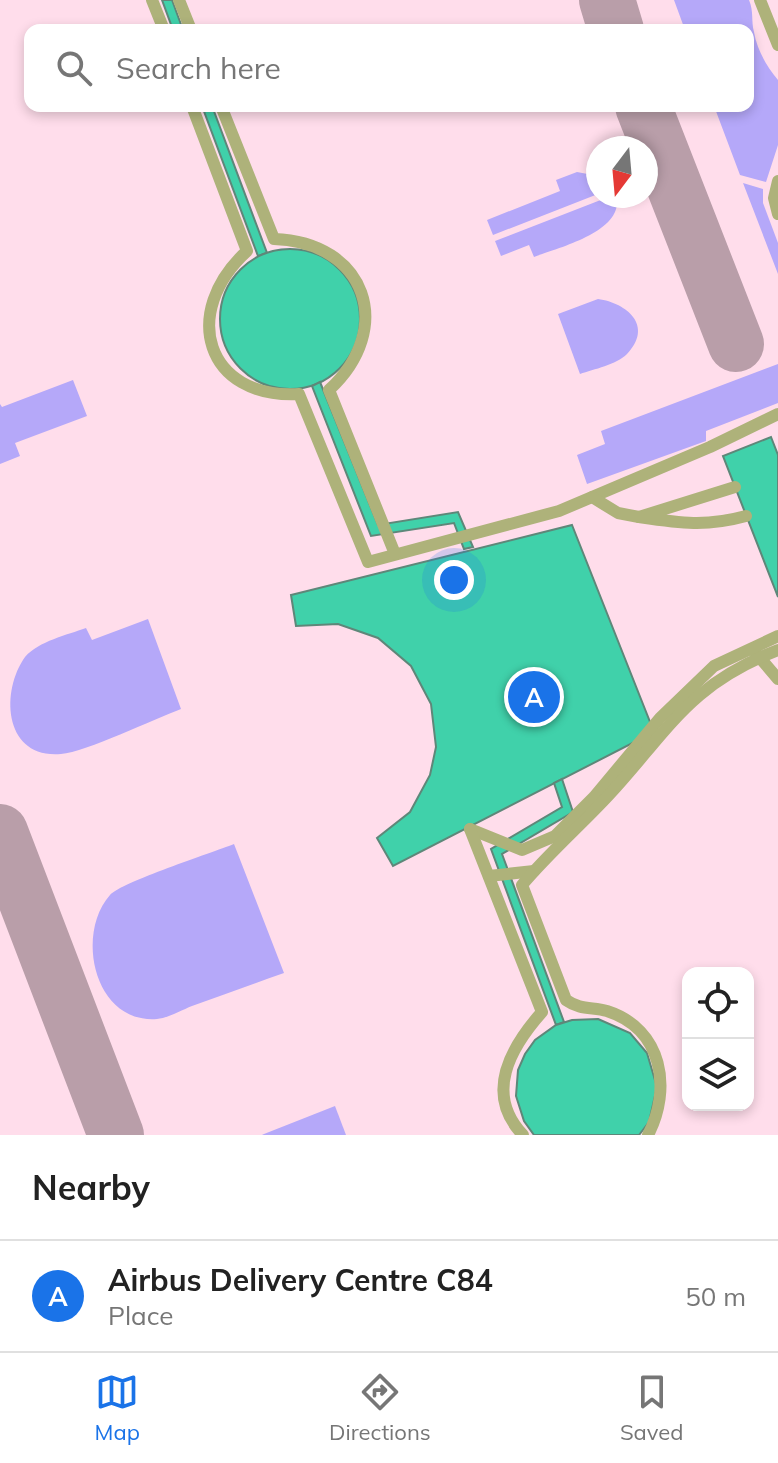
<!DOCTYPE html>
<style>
body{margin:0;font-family:Mulish,sans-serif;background:#f2f2f2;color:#222}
.controls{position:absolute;right:24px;bottom:24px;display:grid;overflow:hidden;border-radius:16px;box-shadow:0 4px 12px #0003}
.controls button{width:72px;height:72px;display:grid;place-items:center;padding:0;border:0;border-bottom:2px solid #e0e0e0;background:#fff;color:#222;font:40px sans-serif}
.compass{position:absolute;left:586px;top:136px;width:72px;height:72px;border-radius:50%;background:#fff;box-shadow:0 4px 12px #0003;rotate:196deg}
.you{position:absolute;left:454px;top:580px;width:28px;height:28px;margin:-20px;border:6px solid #fff;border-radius:50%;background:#1a73e8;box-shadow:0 0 0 12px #1a73e833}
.badge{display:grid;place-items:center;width:52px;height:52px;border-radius:50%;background:#1a73e8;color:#fff;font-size:26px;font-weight:700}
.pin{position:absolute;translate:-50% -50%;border:4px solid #fff;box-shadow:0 2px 8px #0006}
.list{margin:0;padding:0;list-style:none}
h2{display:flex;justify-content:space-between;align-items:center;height:104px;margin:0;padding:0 32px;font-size:34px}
h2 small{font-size:26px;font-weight:400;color:#767676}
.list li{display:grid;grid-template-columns:52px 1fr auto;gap:24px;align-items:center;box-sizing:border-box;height:112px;padding:0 32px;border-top:2px solid #e0e0e0}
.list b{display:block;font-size:30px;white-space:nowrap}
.list p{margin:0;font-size:26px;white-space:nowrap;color:#767676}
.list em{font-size:26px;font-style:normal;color:#767676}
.icon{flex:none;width:44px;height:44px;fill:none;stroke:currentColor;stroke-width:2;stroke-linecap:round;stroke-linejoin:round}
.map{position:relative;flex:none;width:778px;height:1135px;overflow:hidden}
.search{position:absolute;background:#fff;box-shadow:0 4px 12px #0003;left:24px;right:24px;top:24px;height:88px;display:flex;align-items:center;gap:20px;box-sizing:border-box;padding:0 28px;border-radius:16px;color:#767676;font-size:30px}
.sheet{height:216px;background:#fff}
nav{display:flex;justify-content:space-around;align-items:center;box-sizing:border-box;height:112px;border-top:2px solid #e0e0e0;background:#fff;font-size:22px;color:#767676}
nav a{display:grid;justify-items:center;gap:4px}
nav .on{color:#1a73e8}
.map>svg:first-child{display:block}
</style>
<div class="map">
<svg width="778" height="1135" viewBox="0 0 778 1135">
<rect width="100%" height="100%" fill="#ffddeb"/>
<g fill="#b5a8f9">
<path d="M674,0H749C754,12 751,21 754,32C757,50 767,67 778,80V145L766,182L740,175L714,106H748V30H685Z"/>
<polygon points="577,172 598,176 598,194 493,235 487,220 560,191 556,180"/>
<polygon points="743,183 763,189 763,203 778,243 778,274"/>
<path d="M611,196H616C626,231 558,248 534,257L529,245L501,256L495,241Z"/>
<path d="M598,299C627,303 654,326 627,354C616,365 594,369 580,374L558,314Z"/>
<polygon points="778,364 778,403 706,431 706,441 587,484 577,455 605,444 601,431"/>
<polygon points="73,380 87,416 15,443 20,456 0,464 0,404 2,407"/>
<path d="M148,619L181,709C154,719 86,752 61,754C4,759 0,692 25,657C39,641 67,635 86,628L92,640Z"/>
<path d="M234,844L284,973C253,984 223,995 192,1006C182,1010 168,1018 157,1019C94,1024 75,934 110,895C122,882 211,853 234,844Z"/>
<polygon points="335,1106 346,1135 262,1135 264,1134"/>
</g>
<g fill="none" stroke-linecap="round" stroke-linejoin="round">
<g stroke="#b99ea9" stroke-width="56">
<polyline points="607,0 616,30"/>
<polyline points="643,106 736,344"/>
<polyline points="0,832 116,1135"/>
</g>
</g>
<g fill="#40d1aa" stroke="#5e8779" stroke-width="2">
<polygon points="162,0 172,0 183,30 173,30"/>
<polygon points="202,106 212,106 267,253 258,256"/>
<circle cx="290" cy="319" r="70"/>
<polygon points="320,382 378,525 458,512 473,547 464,549 454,523 371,536 312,386"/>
<polygon points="771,437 778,455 778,597 723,456"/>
<polygon points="572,525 654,732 393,866 377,838 410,812 430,775 436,747 431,704 411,666 378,638 338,624 296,626 291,595"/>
<polygon points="562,779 573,812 502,854 564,1022 556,1025 491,849 562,807 554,783"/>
<polygon points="598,1019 630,1033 647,1053 657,1087 649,1122 639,1135 534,1135 524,1121 516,1096 518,1070 525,1054 535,1040 556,1025 572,1020"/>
</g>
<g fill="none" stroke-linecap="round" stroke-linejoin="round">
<g stroke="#aeb27a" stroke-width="12">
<polyline points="152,0 164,30"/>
<polyline points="179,0 191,30"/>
<polyline points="760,0 778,45"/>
<path d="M192,106L247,251C180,312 205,399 299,394L368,562L559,511L710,447L778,414"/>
<path d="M221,106L274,239C366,242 396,328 329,390L395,554"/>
<polyline points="778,181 774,198 778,214"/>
<path d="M735,487L639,517C680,523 706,527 746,516"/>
<polyline points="592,497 618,513 639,517"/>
<polyline points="755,652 778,679"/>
<polyline points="470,829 522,850 555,836 594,797 660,718 714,666 778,636"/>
<path d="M470,829L542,1012C510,1048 484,1094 523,1135"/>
<polyline points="489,876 534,871"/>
<path d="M648,1135C672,1089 663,1029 607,1011C592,1007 580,1010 566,1000L522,885C549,853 580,826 608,796C669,730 688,685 778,650"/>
</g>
</g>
</svg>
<div class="controls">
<button><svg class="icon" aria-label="locate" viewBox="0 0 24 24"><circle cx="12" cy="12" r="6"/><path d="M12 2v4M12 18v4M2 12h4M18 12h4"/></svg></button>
<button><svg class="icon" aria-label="layers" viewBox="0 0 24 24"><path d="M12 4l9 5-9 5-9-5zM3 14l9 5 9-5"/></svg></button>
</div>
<svg class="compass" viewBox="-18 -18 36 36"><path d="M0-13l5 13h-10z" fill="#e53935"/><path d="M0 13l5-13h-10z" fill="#767676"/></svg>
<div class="you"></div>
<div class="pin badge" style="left:534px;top:697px">A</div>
<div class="search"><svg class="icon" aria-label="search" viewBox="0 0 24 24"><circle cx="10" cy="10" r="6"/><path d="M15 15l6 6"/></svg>Search here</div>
</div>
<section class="sheet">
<h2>Nearby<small></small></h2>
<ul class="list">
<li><span class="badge">A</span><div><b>Airbus Delivery Centre C84</b><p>Place</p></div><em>50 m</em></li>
</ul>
</section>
<nav>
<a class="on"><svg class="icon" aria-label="map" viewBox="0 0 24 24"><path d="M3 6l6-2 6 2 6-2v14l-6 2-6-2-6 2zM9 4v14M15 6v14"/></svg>Map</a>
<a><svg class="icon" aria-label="directions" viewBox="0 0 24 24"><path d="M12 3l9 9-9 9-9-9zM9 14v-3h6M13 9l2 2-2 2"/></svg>Directions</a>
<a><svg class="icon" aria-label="saved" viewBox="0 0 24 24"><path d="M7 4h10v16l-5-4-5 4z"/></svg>Saved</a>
</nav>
